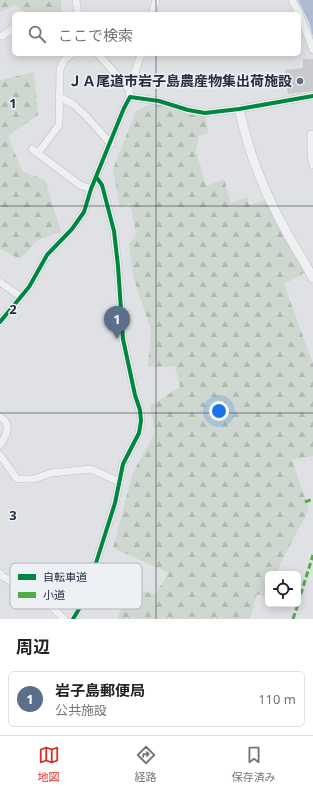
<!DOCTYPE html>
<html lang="ja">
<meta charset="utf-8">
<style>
body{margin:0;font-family:"Noto Sans","Noto Sans JP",sans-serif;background:#f6f6f6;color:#202124}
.controls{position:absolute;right:12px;bottom:12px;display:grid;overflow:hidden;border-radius:6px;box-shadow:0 2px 10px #0003}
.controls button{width:36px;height:36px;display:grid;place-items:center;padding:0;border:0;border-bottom:1px solid #e0e0e0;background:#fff;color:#202124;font:20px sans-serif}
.you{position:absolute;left:219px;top:411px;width:14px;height:14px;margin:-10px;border:3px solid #fff;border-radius:50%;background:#1a73e8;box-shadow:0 0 0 6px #1a73e833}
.badge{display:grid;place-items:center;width:26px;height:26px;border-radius:50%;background:#d93025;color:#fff;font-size:13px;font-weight:700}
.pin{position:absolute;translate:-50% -33px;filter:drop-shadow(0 1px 2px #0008)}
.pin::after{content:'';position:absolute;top:21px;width:14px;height:12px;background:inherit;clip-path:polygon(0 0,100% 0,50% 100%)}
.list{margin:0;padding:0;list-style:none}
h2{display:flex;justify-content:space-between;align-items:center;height:52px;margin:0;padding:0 16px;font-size:17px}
h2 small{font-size:13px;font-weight:400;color:#757577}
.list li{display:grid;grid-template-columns:26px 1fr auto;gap:12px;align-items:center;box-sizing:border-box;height:56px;margin:0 8px 8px;padding:0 8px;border:1px solid #e0e0e0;border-radius:6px}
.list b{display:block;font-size:15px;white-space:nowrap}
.list p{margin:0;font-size:13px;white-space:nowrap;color:#757577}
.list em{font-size:13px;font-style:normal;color:#757577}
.icon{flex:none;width:22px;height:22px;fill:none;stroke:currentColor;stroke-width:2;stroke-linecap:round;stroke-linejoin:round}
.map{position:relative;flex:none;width:313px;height:619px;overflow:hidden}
.search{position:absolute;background:#fff;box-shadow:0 2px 10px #0003;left:12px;right:12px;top:12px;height:44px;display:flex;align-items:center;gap:10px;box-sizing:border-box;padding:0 14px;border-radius:6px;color:#757577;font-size:15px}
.sheet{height:116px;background:#fff}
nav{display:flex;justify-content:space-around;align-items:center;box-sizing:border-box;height:56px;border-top:1px solid #e0e0e0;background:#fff;font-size:11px;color:#757577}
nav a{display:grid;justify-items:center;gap:2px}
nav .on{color:#d93025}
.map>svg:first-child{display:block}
</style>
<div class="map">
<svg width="313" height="619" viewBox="0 0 313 619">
<defs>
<pattern id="forest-firs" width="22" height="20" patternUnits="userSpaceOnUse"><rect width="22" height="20" fill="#cfd8d0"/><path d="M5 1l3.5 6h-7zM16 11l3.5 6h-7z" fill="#b2bab4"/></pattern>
</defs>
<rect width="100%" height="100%" fill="#e0e1e5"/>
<g fill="url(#forest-firs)">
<polygon points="0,0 61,0 61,12 49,14 27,14 15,5 0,12"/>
<polygon points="34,72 38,115 8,136 22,171 45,180 61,232 38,240 20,259 0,249 0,80"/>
<polygon points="154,102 205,113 208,133 199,136 196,151 206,186 224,179 231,203 247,197 249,205 267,200 306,272 284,284 313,364 313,456 292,460 309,509 282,560 277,574 268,574 268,597 257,594 250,619 117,619 130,588 155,594 169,573 113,548 133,472 155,433 150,406 180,387 175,366 148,367 151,330 133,276 129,244 136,234 130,203 120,208 113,169 136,111"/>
</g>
<polygon fill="#aebad1" points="298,0 313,0 313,37 309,22"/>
<polygon fill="#c8c9cd" points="303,59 313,59 313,91 288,94 285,70 303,68"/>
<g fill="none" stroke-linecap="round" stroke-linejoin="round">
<g stroke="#bebfc3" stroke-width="8">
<g id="minor">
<polyline points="76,0 78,14"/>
<polyline points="292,0 299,13 313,50"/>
<polyline points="152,14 156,0"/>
<polyline points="2,36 14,28"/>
<polyline points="98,54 129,89 130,97"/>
<polyline points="129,89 141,54"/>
<polyline points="59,97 73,104 86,116 111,144"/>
<polyline points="313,134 311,134 311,155 313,165"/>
<polyline points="32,149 80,185 91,189"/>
<polyline points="38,153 59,125 60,69 64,60 72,54"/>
<polyline points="0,282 21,297"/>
<polyline points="0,322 29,287 47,255 72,229 84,212 91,189 124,108 130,97 159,101 188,110 205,113 239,109 313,96"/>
<path d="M0,417C12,424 7,435 0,445"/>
<polyline points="0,455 17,479 34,479 51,473 91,469 115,480 119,480"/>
<polyline points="0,573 2,576 12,582 31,585 48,599 51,606 64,619"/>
<polyline points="73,619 79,609 95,566 115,503 123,464 139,433 141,421 140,410 135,395 123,339 118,266 114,231 102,185 97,178"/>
</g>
</g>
<g stroke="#bebfc3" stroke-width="10">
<path id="tertiary" d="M239,109C247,146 262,186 280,220C290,240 303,259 313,278"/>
</g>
<use href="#minor" stroke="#eff0f2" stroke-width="7"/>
<use href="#tertiary" stroke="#eff0f2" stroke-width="9"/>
<g stroke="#53ab46" stroke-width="3" stroke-dasharray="6 3" stroke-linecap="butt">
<polyline points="305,502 313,499"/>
<polyline points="298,603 313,555"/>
<polyline points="293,619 298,604"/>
</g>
<g stroke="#edf0f5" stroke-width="6">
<g id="cycleway">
<polyline points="0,322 29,287 47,255 72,229 84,212 91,189 124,108 130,97 159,101 188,110 205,113 239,109 313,96"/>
<polyline points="73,619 79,609 95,566 115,503 123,464 139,433 141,421 140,410 135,395 123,339 118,266 114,231 102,185 97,178"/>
</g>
</g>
<use href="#cycleway" stroke="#00873e" stroke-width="4"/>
</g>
<path fill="none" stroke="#272d3e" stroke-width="1" stroke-opacity="0.55" d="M156,0V14M156,54V619M0,206H313M0,413H313"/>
<circle fill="#686c78" stroke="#edf0f5" stroke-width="1.5" cx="300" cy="81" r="4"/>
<g text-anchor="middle" stroke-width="3" stroke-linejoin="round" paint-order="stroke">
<g font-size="14" font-weight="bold" fill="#272d3e" stroke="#edf0f5" text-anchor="end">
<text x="292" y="86">ＪＡ尾道市岩子島農産物集出荷施設</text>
</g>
</g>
<rect x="10" y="563" width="132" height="46" rx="6" fill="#edf0f5" stroke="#b2b6be" stroke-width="1"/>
<rect x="18" y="574" width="18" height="6" fill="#00873e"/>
<rect x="18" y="592" width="18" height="6" fill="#53ab46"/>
<g font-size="11" fill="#272d3e">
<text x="43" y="581">自転車道</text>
<text x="43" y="599">小道</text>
</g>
<g font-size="13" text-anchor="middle" font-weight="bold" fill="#272d3e" stroke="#edf0f5" stroke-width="3" stroke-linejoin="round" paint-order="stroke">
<text x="13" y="108">1</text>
<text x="13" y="314">2</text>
<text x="13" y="520">3</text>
</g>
</svg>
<div class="controls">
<button><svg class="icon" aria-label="locate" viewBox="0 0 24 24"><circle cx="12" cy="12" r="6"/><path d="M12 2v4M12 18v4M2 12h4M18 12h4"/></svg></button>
</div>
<div class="you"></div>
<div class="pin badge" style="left:117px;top:339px;background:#5c6f8a">1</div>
<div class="search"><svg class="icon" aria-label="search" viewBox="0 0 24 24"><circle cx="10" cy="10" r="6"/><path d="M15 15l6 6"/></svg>ここで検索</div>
</div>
<section class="sheet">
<h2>周辺<small></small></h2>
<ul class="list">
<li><span class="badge" style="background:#5c6f8a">1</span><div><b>岩子島郵便局</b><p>公共施設</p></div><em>110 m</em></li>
</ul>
</section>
<nav>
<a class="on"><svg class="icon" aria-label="map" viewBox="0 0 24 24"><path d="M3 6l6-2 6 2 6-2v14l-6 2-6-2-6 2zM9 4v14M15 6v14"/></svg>地図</a>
<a><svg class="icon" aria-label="directions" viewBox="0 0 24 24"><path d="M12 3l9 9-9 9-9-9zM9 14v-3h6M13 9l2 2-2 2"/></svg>経路</a>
<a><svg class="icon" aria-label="saved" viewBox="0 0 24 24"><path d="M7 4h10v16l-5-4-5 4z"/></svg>保存済み</a>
</nav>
